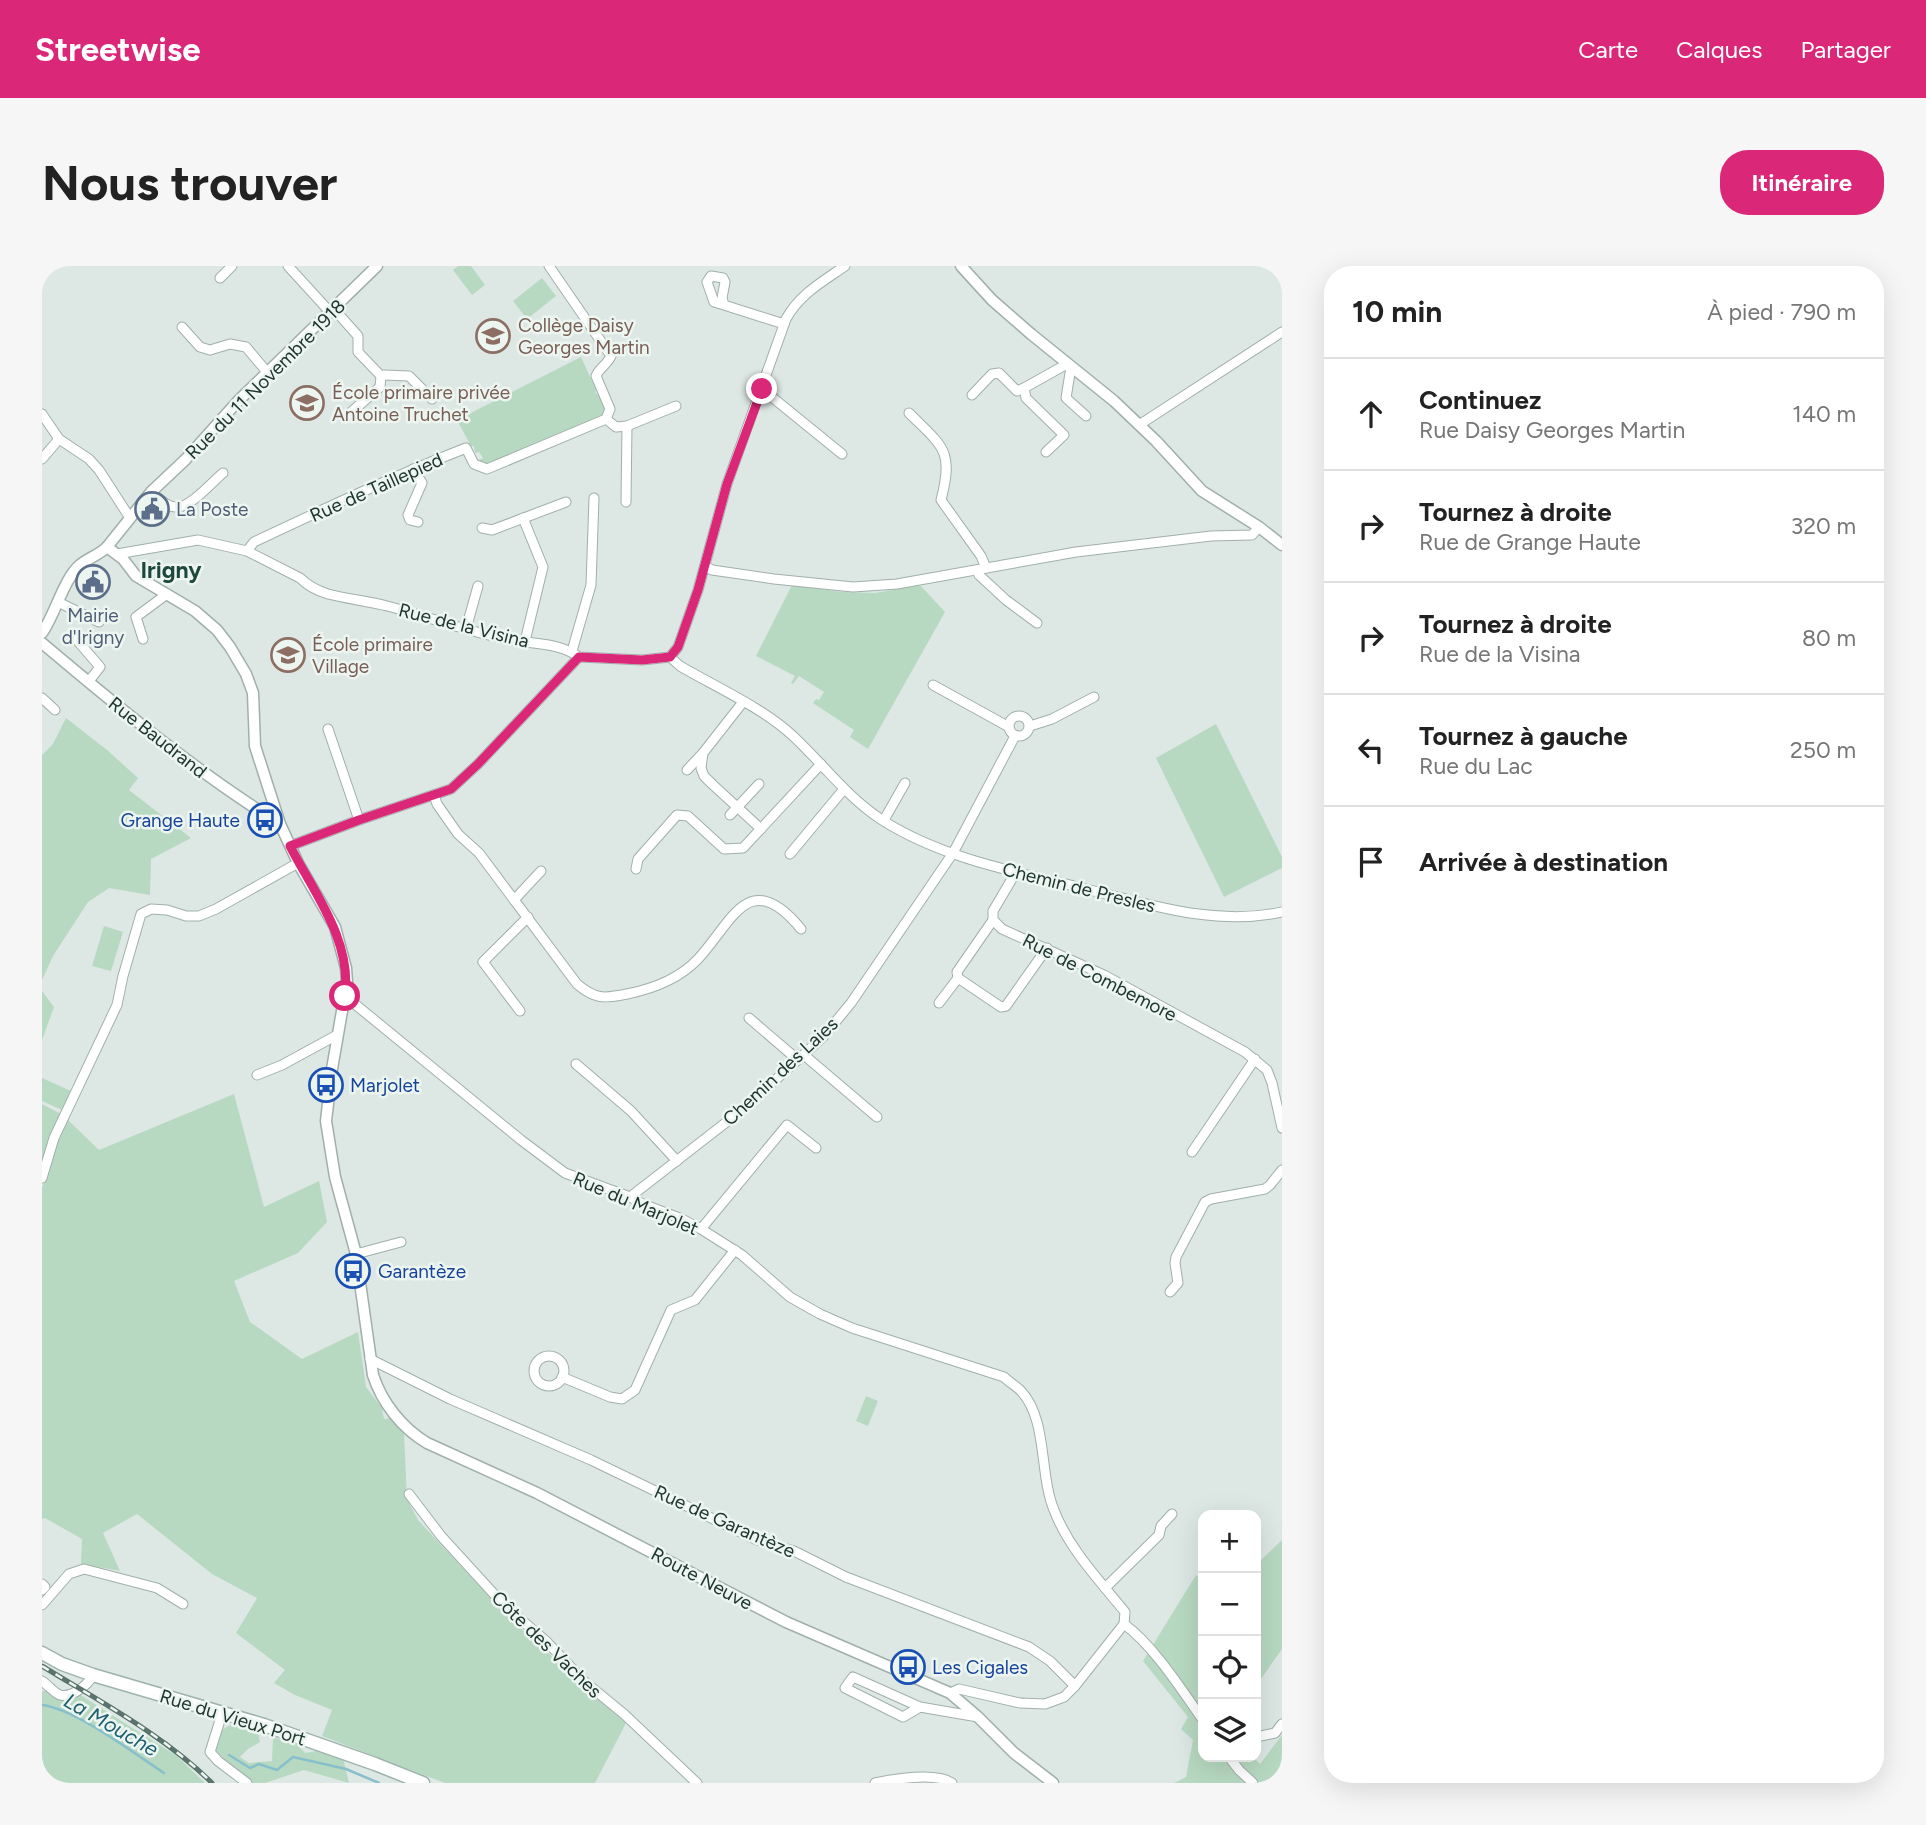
<!DOCTYPE html>
<html lang="fr">
<meta charset="utf-8">
<style>
body{margin:0;font-family:Figtree,sans-serif;background:#f6f6f6;color:#222}
.controls{position:absolute;right:21px;bottom:21px;display:grid;overflow:hidden;border-radius:14px;box-shadow:0 7px 28px #0002}
.controls button{width:63px;height:63px;display:grid;place-items:center;padding:0;border:0;border-bottom:2px solid #e0e0e0;background:#fff;color:#222;font:35px sans-serif}
.stop{position:absolute;width:21px;height:21px;margin:-16px;border:5px solid #db2777;border-radius:50%;background:#fff}
.stop.end{background:#db2777;border-color:#fff;box-shadow:0 2px 7px #0008}
.list{margin:0;padding:0;list-style:none}
h2{display:flex;justify-content:space-between;align-items:center;height:91px;margin:0;padding:0 28px;font-size:30px}
h2 small{font-size:23px;font-weight:400;color:#767676}
.list li{display:grid;grid-template-columns:46px 1fr auto;gap:21px;align-items:center;box-sizing:border-box;height:112px;padding:0 28px;border-top:2px solid #e0e0e0}
.list b{display:block;font-size:26px;white-space:nowrap}
.list p{margin:0;font-size:23px;white-space:nowrap;color:#767676}
.list em{font-size:23px;font-style:normal;color:#767676}
.icon{flex:none;width:38px;height:38px;fill:none;stroke:currentColor;stroke-width:2;stroke-linecap:round;stroke-linejoin:round}
.map{position:relative;flex:none;width:1240px;height:1517px;overflow:hidden;border-radius:28px}
header{display:flex;align-items:center;gap:42px;box-sizing:border-box;height:98px;padding:0 35px;background:#db2777;color:#fff}
header strong{font-size:33px}
nav{display:flex;gap:38px;margin-inline-start:auto;font-size:24px}
.intro{display:flex;align-items:center;justify-content:space-between;box-sizing:border-box;height:168px;padding:0 42px}
h1{margin:0;font-size:49px}
.button{padding:18px 32px;border-radius:28px;background:#db2777;color:#fff;font-size:24px;font-weight:700}
main{display:flex;gap:42px;padding:0 42px}
aside{flex:1;background:#fff;border-radius:28px;box-shadow:0 7px 28px #0002}
.map>svg:first-child{display:block}
</style>
<header>
<strong>Streetwise</strong>
<nav><a>Carte</a><a>Calques</a><a>Partager</a></nav>
</header>
<div class="intro"><h1>Nous trouver</h1><a class="button">Itinéraire</a></div>
<main>
<div class="map">
<svg width="1240" height="1517" viewBox="0 0 1240 1517">
<rect width="100%" height="100%" fill="#dde8e4"/>
<g fill="#b7d9c1">
<polygon points="416,0 429,0 443,19 430,29 411,4"/>
<polygon points="500,12 514,30 485,53 471,35"/>
<polygon points="539,91 554,124 553,126 556,129 563,144 561,151 445,200 439,199 437,194 441,192 437,186 433,187 432,180 429,180 415,154"/>
<polygon points="750,319 800,326 833,327 878,319 903,346 826,483 808,471 812,464 771,437 774,433 777,434 782,426 757,410 751,418 749,417 753,410 714,390"/>
<polygon points="24,452 65,484 96,512 87,524 149,572 109,593 108,629 67,622 46,636 11,690 0,714 0,489 11,478"/>
<polygon points="1174,458 1240,591 1240,602 1182,631 1114,492"/>
<polygon points="62,660 81,666 69,705 50,700"/>
<polygon points="0,725 12,741 0,774"/>
<polygon points="0,812 29,825 20,844 0,835"/>
<polygon points="192,828 222,941 277,915 285,956 256,987 192,1015 208,1056 260,1093 316,1066 324,1121 340,1142 342,1153 348,1152 362,1168 365,1233 376,1254 468,1353 499,1379 518,1399 584,1457 553,1517 403,1517 280,1470 290,1444 253,1429 232,1417 243,1404 194,1367 215,1332 170,1308 95,1248 61,1267 78,1305 39,1298 40,1273 3,1252 0,1253 0,922 14,873 24,852 57,884"/>
<polygon points="0,838 19,848 4,891 0,896"/>
<polygon points="824,1130 836,1135 826,1160 814,1155"/>
<polygon points="1240,1274 1240,1383 1214,1420 1214,1299"/>
<polygon points="1154,1309 1161,1313 1161,1491 1211,1491 1218,1498 1240,1469 1240,1517 1132,1517 1144,1511 1151,1474 1139,1463 1146,1451 1101,1395"/>
<polygon points="0,1425 32,1425 135,1490 163,1517 0,1517"/>
<polygon points="190,1458 216,1466 218,1476 206,1483 198,1491 207,1497 230,1495 231,1471 256,1479 263,1487 274,1485 301,1492 307,1517 262,1504 223,1517 211,1517 186,1497 174,1485 180,1464"/>
</g>
<g fill="none" stroke-linecap="round" stroke-linejoin="round">
<g stroke="#87c0cc" stroke-width="2.5">
<path d="M0,1439C34,1443 93,1488 122,1507"/>
<polyline points="187,1489 208,1502 217,1498 235,1504 251,1491 304,1503 337,1517"/>
</g>
<g stroke="#a1afab" stroke-width="11">
<g id="minor">
<polyline points="246,0 288,46"/>
<polyline points="178,12 190,0"/>
<polyline points="682,39 672,36 665,16 669,10 681,12 683,16 680,32 682,39 742,58"/>
<polyline points="292,43 316,70 316,86 339,110 338,121 307,148"/>
<polyline points="140,61 158,81 168,84 188,78 204,81 225,106"/>
<polyline points="1029,101 1024,132 1044,150"/>
<polyline points="339,110 342,109 367,110 390,133"/>
<polyline points="982,122 984,132 1022,169 1004,186"/>
<polyline points="720,123 800,188"/>
<polyline points="930,129 950,108 957,107 975,125 982,122 1025,98"/>
<path d="M867,147C901,181 912,184 899,234L939,290L944,302"/>
<polyline points="0,148 17,173 47,193 57,204 88,252"/>
<polyline points="564,153 574,161 585,160 634,140"/>
<polyline points="1097,159 1240,66"/>
<polyline points="0,193 17,173"/>
<polyline points="371,203 380,217 366,249 368,254 376,256"/>
<path d="M109,226C116,232 125,241 134,241C148,242 170,216 181,207"/>
<polyline points="584,236 585,160"/>
<polyline points="481,252 501,301 483,375"/>
<polyline points="440,262 450,264 524,236"/>
<path d="M205,285L212,276C282,243 352,210 424,182L432,198L445,203L564,153L568,143L554,110C557,102 565,99 569,90L507,0"/>
<path d="M75,288L156,274L205,285L258,312C266,320 276,325 286,328C305,333 326,335 345,340C388,351 431,368 475,375C496,378 520,378 537,391L600,394L628,391"/>
<polyline points="663,300 670,304 732,313 811,321 855,318 1034,286 1169,270 1210,269 1217,261"/>
<polyline points="935,304 937,309 964,334 995,357"/>
<polyline points="16,336 57,356"/>
<polyline points="424,363 436,320"/>
<polyline points="34,373 58,401 47,415"/>
<polyline points="101,373 94,351 125,328"/>
<polyline points="530,385 549,319 552,232"/>
<path d="M628,391L638,400C674,421 721,442 751,470C781,498 805,531 840,554C898,591 969,605 1036,621C1103,637 1171,661 1240,646"/>
<path d="M628,391L636,381L656,324L685,218L744,53C758,28 780,16 803,0"/>
<polyline points="891,419 967,461"/>
<polyline points="0,432 13,444"/>
<polyline points="701,436 661,487 659,502 662,510 670,518 719,563"/>
<circle cx="977" cy="460" r="10"/>
<polyline points="988,460 1010,453 1052,431"/>
<polyline points="286,463 317,554"/>
<polyline points="645,504 660,488"/>
<path d="M392,529L395,538L416,568L437,587L535,718C553,733 561,733 585,728C610,723 638,712 656,693C691,655 707,600 759,663"/>
<polyline points="688,549 717,518"/>
<polyline points="842,554 863,517"/>
<polyline points="248,580 317,554 409,523 436,498 537,391"/>
<polyline points="748,588 802,523"/>
<polyline points="594,603 596,593 635,549 646,550 682,583 701,582 779,498"/>
<polyline points="974,606 951,645 951,654 960,663 1062,709 1203,786 1225,804 1230,817 1240,862"/>
<polyline points="472,634 499,605"/>
<polyline points="951,654 915,706 916,712 959,741 964,740 1005,682"/>
<path d="M303,730L479,874L523,907L588,931L603,939L640,953L659,963L700,989L748,1031L778,1048L810,1062L962,1111C967,1116 974,1120 979,1125C1006,1154 997,1208 1012,1244C1027,1283 1057,1314 1083,1346L1082,1358C1112,1380 1139,1423 1161,1454"/>
<polyline points="897,737 916,712"/>
<polyline points="478,745 441,696 486,651"/>
<polyline points="707,752 756,794"/>
<polyline points="762,789 835,851"/>
<polyline points="534,798 589,845 635,895"/>
<polyline points="215,809 240,799 295,769"/>
<polyline points="1150,886 1213,793"/>
<polyline points="0,912 12,872 75,739 81,710 99,648 109,643 125,644 144,650 157,650 174,643 256,597"/>
<polyline points="588,931 700,844 781,771 809,737 911,587 973,470"/>
<polyline points="659,963 745,859 774,882"/>
<polyline points="314,988 359,976"/>
<polyline points="1128,1026 1136,1017 1133,997 1134,991 1163,936 1169,933 1223,923 1228,919 1240,904"/>
<circle cx="507" cy="1105" r="15"/>
<polyline points="328,1093 408,1133 549,1194 715,1274 752,1285 804,1311 987,1381 1008,1395 1033,1420"/>
<polyline points="520,1111 568,1131 580,1133 593,1124 629,1044 653,1034 693,984"/>
<polyline points="367,1228 399,1270 462,1339 505,1376 543,1416 582,1448 655,1517"/>
<polyline points="0,1318 3,1321 0,1324"/>
<polyline points="1063,1322 1117,1269 1119,1260 1130,1248"/>
<polyline points="0,1339 27,1308 42,1303 115,1322 141,1338"/>
<path d="M0,1415C6,1419 12,1427 18,1429C30,1432 46,1419 51,1409"/>
<polyline points="908,1427 917,1423 978,1437 1003,1438 1022,1431 1033,1420 1082,1358"/>
<polyline points="878,1441 861,1451 803,1422 811,1411 878,1441 936,1451"/>
<polyline points="180,1448 168,1486 176,1495 205,1517"/>
<polyline points="1214,1471 1233,1467 1240,1458"/>
<polyline points="1187,1491 1197,1504 1211,1517"/>
<path d="M833,1517C853,1513 894,1506 910,1517"/>
</g>
</g>
<g stroke="#a1afab" stroke-width="13">
<g id="tertiary">
<polyline points="919,0 950,34 989,68 1072,135 1114,175 1160,225 1217,261 1240,279"/>
<polyline points="0,3 5,0"/>
<path d="M65,281L81,293L94,310L153,345L175,364L188,381L204,408L211,427L213,480L238,558L256,597L293,661L304,702L305,716L290,803L284,855L293,911L314,988L331,1109C340,1137 360,1162 385,1177L495,1227L744,1356L908,1427L936,1451L972,1487L1011,1517"/>
<path d="M0,367C13,349 22,312 38,299C46,292 57,289 65,281L109,226L144,193L196,135L335,0"/>
<path d="M0,377C76,441 153,505 238,558"/>
</g>
</g>
<g stroke="#9db3ac" stroke-width="15">
<polyline id="secondary" points="0,1387 20,1398 51,1409 222,1459 333,1498 381,1517"/>
</g>
<use href="#minor" stroke="#fff" stroke-width="9"/>
<use href="#tertiary" stroke="#fff" stroke-width="10"/>
<use href="#secondary" stroke="#fff" stroke-width="12"/>
<g stroke="#5a736c" stroke-width="5">
<path id="rail" d="M0,1400C57,1435 123,1470 170,1517"/>
</g>
<use href="#rail" stroke="#edf5f1" stroke-width="2.5" stroke-dasharray="8" stroke-linecap="butt"/>
</g>
<g fill="none" stroke-linecap="round" stroke-linejoin="round">
<path stroke="#db2777" stroke-width="9" d="M303,730C310,674 272,627 248,580L317,554L409,523L436,498L537,391L600,394L628,391L636,381L656,324L685,218L720,123"/>
</g>
<defs>
<g id="school-ring" transform="scale(1.75)"><circle r="9.5" fill="#edf5f1" stroke="#8d6e63" stroke-width="1.5"/><path d="M0-5L7-2L0 1L-7-2ZM-4 1L0 2.5L4 1V4Q0 6-4 4Z" fill="#8d6e63"/></g>
<g id="civic-ring" transform="scale(1.75)"><circle r="9.5" fill="#edf5f1" stroke="#5c6f8a" stroke-width="1.5"/><path d="M-.6-6.5H3V-4.5H.6V-3L4-1V1h2V6H-6V1h2V-1L-.6-3ZM-1.2 2.5V6h2.4V2.5Z" fill="#5c6f8a"/></g>
<g id="bus-ring" transform="scale(1.75)"><circle r="9.5" fill="#edf5f1" stroke="#1a4fb4" stroke-width="1.5"/><path d="M-5-6H5V4H4V6H2V4H-2V6H-4V4H-5ZM-3.5-4V0h7V-4ZM-3.5 1.2v1.5H-2V1.2ZM2 1.2v1.5H3.5V1.2Z" fill="#1a4fb4"/></g>
</defs>
<g fill-rule="evenodd">
<use href="#school-ring" x="451" y="70"/>
<use href="#school-ring" x="265" y="137"/>
<use href="#civic-ring" x="110" y="243"/>
<use href="#civic-ring" x="51" y="316"/>
<use href="#school-ring" x="246" y="389"/>
<use href="#bus-ring" x="223" y="554"/>
<use href="#bus-ring" x="284" y="819"/>
<use href="#bus-ring" x="311" y="1005"/>
<use href="#bus-ring" x="866" y="1401"/>
</g>
<g text-anchor="middle" stroke-width="5" stroke-linejoin="round" paint-order="stroke">
<g font-size="19" fill="#785e54" stroke="#edf5f1" text-anchor="start">
<text x="476" y="66">Collège Daisy<tspan x="476" dy="22">Georges Martin</tspan></text>
<text x="290" y="133">École primaire privée<tspan x="290" dy="22">Antoine Truchet</tspan></text>
<text x="270" y="385">École primaire<tspan x="270" dy="22">Village</tspan></text>
</g>
<g font-size="19" fill="#203731" stroke="#edf5f1">
<text transform="translate(223 113) rotate(-45)" y="7">Rue du 11 Novembre 1918</text>
<text transform="translate(334 221) rotate(-24)" y="7">Rue de Taillepied</text>
<text transform="translate(422 359) rotate(14)" y="7">Rue de la Visina</text>
<text transform="translate(116 471) rotate(38)" y="7">Rue Baudrand</text>
<text transform="translate(1037 621) rotate(14)" y="7">Chemin de Presles</text>
<text transform="translate(1058 711) rotate(27)" y="7">Rue de Combemore</text>
<text transform="translate(738 805) rotate(-43)" y="7">Chemin des Laies</text>
<text transform="translate(594 937) rotate(23)" y="7">Rue du Marjolet</text>
<text transform="translate(683 1255) rotate(24)" y="7">Rue de Garantèze</text>
<text transform="translate(660 1312) rotate(28)" y="7">Route Neuve</text>
<text transform="translate(505 1378) rotate(44)" y="7">Côte des Vaches</text>
<text transform="translate(191 1451) rotate(17)" y="7">Rue du Vieux Port</text>
</g>
<g font-size="19" fill="#4e5e75" stroke="#edf5f1" text-anchor="start">
<text x="134" y="250">La Poste</text>
<text x="51" y="356" text-anchor="middle">Mairie<tspan x="51" dy="22">d'Irigny</tspan></text>
</g>
<g font-size="19" fill="#164399" stroke="#edf5f1" text-anchor="start">
<text x="198" y="561" text-anchor="end">Grange Haute</text>
<text x="308" y="826">Marjolet</text>
<text x="336" y="1012">Garantèze</text>
<text x="890" y="1408">Les Cigales</text>
</g>
<g font-size="21" font-style="italic" fill="#1e606f" stroke="#edf5f1">
<text transform="translate(69 1459) rotate(30)" y="7">La Mouche</text>
</g>
<g font-size="23" font-weight="bold" fill="#1e473e" stroke="#edf5f1">
<text x="129" y="312">Irigny</text>
</g>
</g>
</svg>
<div class="controls">
<button>+</button>
<button>−</button>
<button><svg class="icon" aria-label="locate" viewBox="0 0 24 24"><circle cx="12" cy="12" r="6"/><path d="M12 2v4M12 18v4M2 12h4M18 12h4"/></svg></button>
<button><svg class="icon" aria-label="layers" viewBox="0 0 24 24"><path d="M12 4l9 5-9 5-9-5zM3 14l9 5 9-5"/></svg></button>
</div>
<div class="stop" style="left:303px;top:730px"></div>
<div class="stop end" style="left:720px;top:123px"></div>
</div>
<aside>
<h2>10 min<small>À pied · 790 m</small></h2>
<ul class="list">
<li><svg class="icon" aria-label="ahead" viewBox="0 0 24 24"><path d="M12 20V5M6 11l6-6 6 6"/></svg><div><b>Continuez</b><p>Rue Daisy Georges Martin</p></div><em>140 m</em></li>
<li><svg class="icon" aria-label="right" viewBox="0 0 24 24"><path d="M7 20v-9h11M14 6l5 5-5 5"/></svg><div><b>Tournez à droite</b><p>Rue de Grange Haute</p></div><em>320 m</em></li>
<li><svg class="icon" aria-label="right" viewBox="0 0 24 24"><path d="M7 20v-9h11M14 6l5 5-5 5"/></svg><div><b>Tournez à droite</b><p>Rue de la Visina</p></div><em>80 m</em></li>
<li><svg class="icon" aria-label="left" viewBox="0 0 24 24"><path d="M17 20v-9H6M10 6l-5 5 5 5"/></svg><div><b>Tournez à gauche</b><p>Rue du Lac</p></div><em>250 m</em></li>
<li><svg class="icon" aria-label="arrive" viewBox="0 0 24 24"><path d="M6 21V4h12l-3 4 3 4H6"/></svg><div><b>Arrivée à destination</b></div></li>
</ul>
</aside>
</main>
